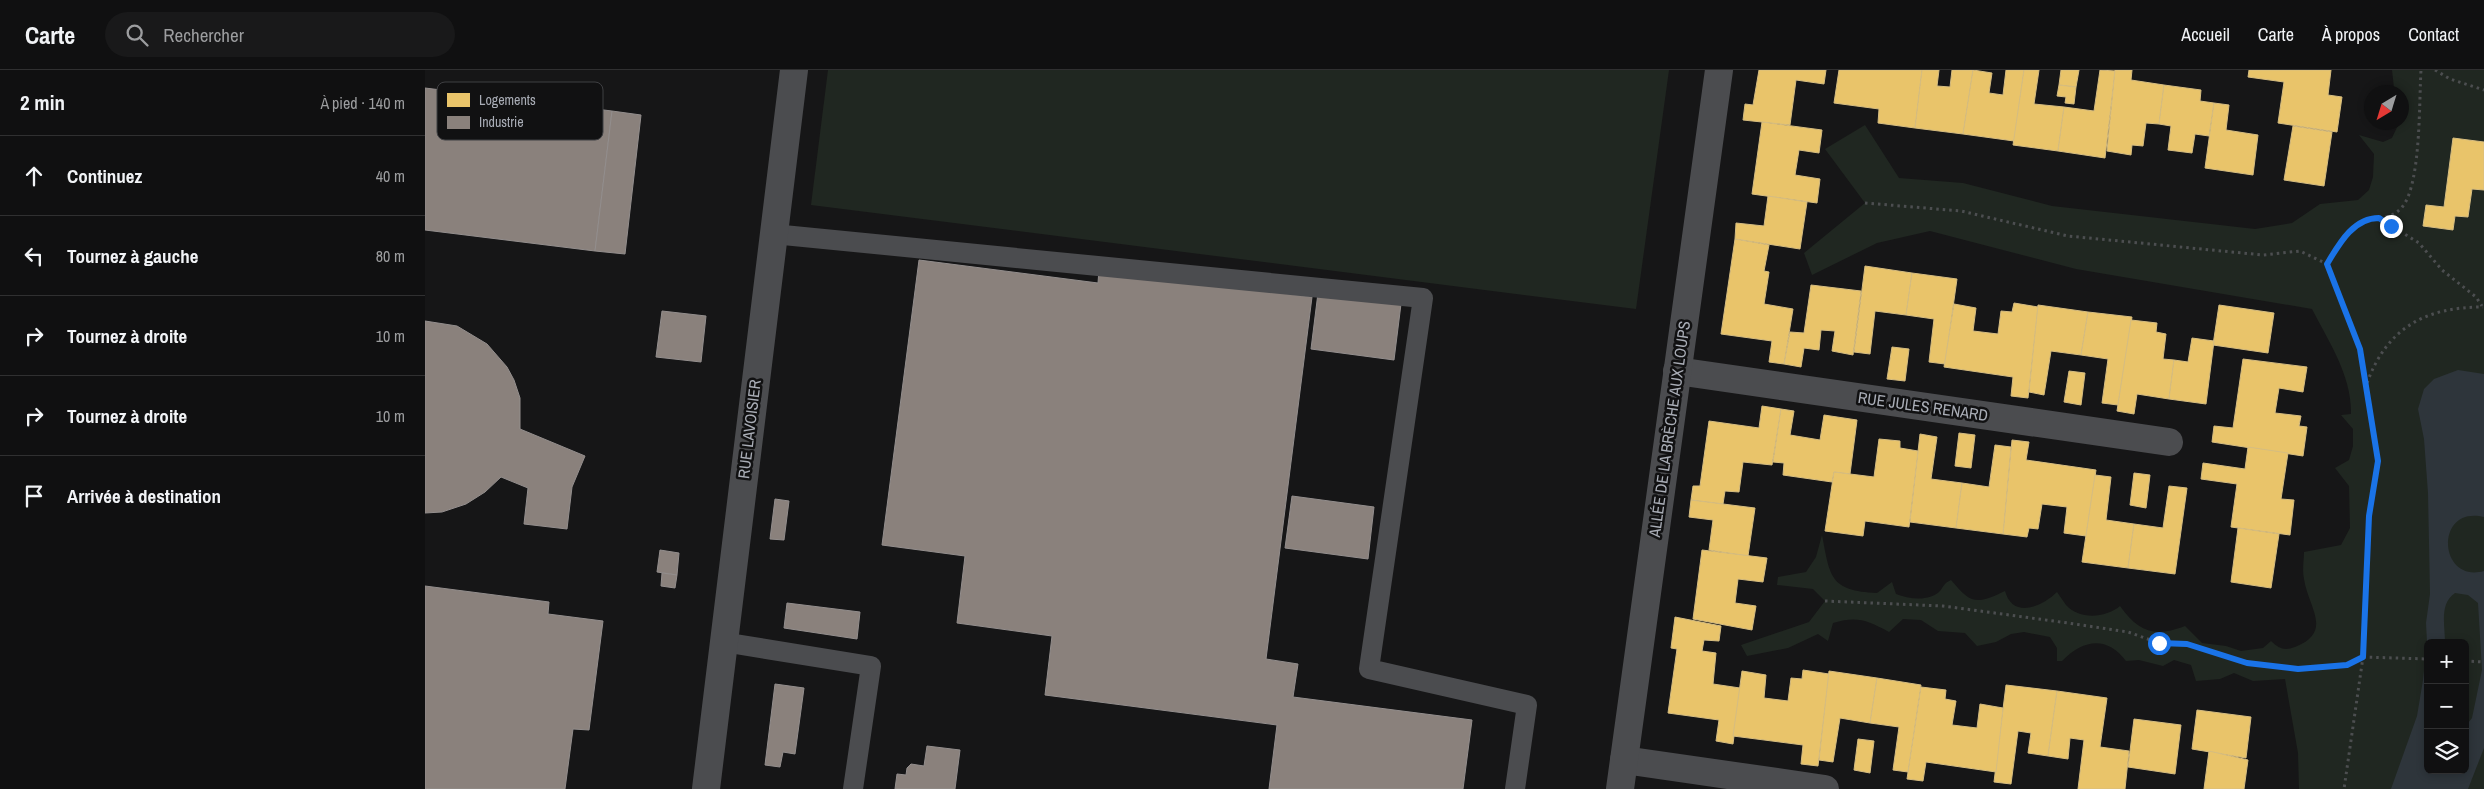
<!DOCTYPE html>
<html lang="fr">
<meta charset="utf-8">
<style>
body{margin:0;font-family:"Archivo Narrow",sans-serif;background:#19191a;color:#f1f3f6}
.controls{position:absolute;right:15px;bottom:15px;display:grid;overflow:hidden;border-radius:8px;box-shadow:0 2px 8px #0003}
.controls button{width:45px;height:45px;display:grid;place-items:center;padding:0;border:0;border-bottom:1px solid #303031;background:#101011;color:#f1f3f6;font:25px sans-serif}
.compass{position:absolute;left:1939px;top:15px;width:45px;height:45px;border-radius:50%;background:#101011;box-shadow:0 2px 8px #0003;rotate:218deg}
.stop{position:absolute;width:15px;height:15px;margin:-11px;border:4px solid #1a73e8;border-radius:50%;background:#fff}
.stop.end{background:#1a73e8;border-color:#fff;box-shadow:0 1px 5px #0008}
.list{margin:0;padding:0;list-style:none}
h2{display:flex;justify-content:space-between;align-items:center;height:65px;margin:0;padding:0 20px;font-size:21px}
h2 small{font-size:16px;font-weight:400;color:#9c9d9f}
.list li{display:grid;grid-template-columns:32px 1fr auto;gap:15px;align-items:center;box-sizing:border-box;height:80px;padding:0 20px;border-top:1px solid #303031}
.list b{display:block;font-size:19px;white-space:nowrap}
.list em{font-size:16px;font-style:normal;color:#9c9d9f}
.icon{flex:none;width:28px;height:28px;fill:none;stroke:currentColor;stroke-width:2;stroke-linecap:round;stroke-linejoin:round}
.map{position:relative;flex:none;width:2059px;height:719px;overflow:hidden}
header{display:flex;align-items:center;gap:30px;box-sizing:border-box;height:70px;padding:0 25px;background:#101011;border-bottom:1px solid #303031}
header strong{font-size:24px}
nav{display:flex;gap:28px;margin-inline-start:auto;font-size:18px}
.search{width:350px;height:45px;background:#19191a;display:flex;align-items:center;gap:12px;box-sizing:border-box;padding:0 18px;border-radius:28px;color:#9c9d9f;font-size:19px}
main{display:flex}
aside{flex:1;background:#101011}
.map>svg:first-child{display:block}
</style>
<header>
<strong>Carte</strong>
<div class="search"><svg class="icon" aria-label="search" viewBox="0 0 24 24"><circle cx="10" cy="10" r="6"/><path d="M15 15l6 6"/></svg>Rechercher</div>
<nav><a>Accueil</a><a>Carte</a><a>À propos</a><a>Contact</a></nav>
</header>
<main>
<aside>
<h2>2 min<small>À pied · 140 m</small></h2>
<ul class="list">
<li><svg class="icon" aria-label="ahead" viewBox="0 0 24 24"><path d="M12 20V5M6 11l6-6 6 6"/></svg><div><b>Continuez</b></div><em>40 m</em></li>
<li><svg class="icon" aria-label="left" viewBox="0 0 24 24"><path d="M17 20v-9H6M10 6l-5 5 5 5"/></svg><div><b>Tournez à gauche</b></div><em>80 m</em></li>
<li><svg class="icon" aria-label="right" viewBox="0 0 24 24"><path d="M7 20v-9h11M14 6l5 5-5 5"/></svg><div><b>Tournez à droite</b></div><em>10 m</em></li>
<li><svg class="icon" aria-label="right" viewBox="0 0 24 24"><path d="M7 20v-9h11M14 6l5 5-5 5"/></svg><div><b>Tournez à droite</b></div><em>10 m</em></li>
<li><svg class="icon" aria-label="arrive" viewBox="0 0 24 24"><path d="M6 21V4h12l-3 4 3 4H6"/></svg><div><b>Arrivée à destination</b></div></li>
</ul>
</aside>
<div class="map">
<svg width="2059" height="719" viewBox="0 0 2059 719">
<rect width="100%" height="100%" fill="#161617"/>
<g fill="#202721" fill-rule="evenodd">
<polygon points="403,0 1244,0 1211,239 386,135"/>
<path d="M1967,0H2059V72L2028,68L2019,137L2001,135L1998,156L2027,160L2030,146L2043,147L2047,119L2059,120V719H1874L1873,683L1860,609L1828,611L1809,603L1795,609L1771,611L1766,595L1749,590L1738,596L1714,590L1701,591C1682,566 1659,569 1637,591H1632V578L1625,567L1599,562L1586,564L1571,572L1552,576L1540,563L1513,561L1496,550L1478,549L1464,562C1442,550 1432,546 1408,553L1403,571L1393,564L1363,578L1322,586L1316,575L1384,552L1400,531L1388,519L1352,515L1353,507L1381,502L1391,487L1397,465C1405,507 1405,521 1452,523L1467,512L1471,524C1484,529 1504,532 1515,521C1519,516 1519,513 1526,510C1546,534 1551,535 1580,521C1588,550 1618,536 1632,522C1635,526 1638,531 1641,535C1654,550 1681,548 1695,536C1714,562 1729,568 1760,556L1777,573L1801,576L1816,581L1838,578L1846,571C1854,579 1860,581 1870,577C1909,562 1883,537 1879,509C1877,500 1879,490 1879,482L1916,475L1925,458L1924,416L1910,398L1924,390L1928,376V359L1916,345L1926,344C1927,306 1904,272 1887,239L1651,199L1505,161L1452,173L1387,205L1379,183L1440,133L1400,79L1440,55L1474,108L1538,113L1627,136L1830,159L1867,153L1895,134L1933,130L1944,120L1948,107L1949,84L1934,65L1958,72L1967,68L1974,53L1976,52V22H1963L1969,18ZM2003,573H2040V700H2003Z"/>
</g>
<path fill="#2e353b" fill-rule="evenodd" d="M2033,300L2059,304V447C2009,435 2013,514 2059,501V678L2043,719H1966L1992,646L1998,610L2002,572L2001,553L2005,524L2003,423L1999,369L1993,339L1999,319L2009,309ZM2030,523L2043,525L2053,533L2057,600L2047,648L2040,657V700H2003V573H2020C2020,555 2014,534 2030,523Z"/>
<g fill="#e9c46a" stroke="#d6bd81">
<polygon points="1334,0 1401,0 1399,14 1371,10 1365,55 1318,50 1320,34 1328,35"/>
<polygon points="1414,0 1497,0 1490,58 1453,53 1454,39 1409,33"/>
<polygon points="1497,0 1514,0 1512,16 1525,17 1527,0 1548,0 1538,64 1490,58"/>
<polygon points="1548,0 1567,3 1564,23 1578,25 1581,0 1599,0 1589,71 1538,64"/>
<polygon points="1599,0 1614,0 1609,34 1639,37 1633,81 1588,75"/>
<polygon points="1636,0 1654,0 1651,17 1634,15"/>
<polygon points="1675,0 1690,1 1680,88 1633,81 1639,37 1669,41"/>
<polygon points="1707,0 1706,10 1739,15 1734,54 1721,53 1718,76 1707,75 1706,85 1682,81 1690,0"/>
<polygon points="1824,0 1906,0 1903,25 1917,27 1912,62 1853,53 1859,12 1823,7"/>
<polygon points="1634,15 1651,17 1649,34 1640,33 1641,27 1632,26"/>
<polygon points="1739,15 1776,20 1775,31 1789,33 1784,66 1770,64 1767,83 1743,80 1746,56 1734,54"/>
<polygon points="1789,33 1804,35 1801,60 1833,65 1828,105 1780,98"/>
<polygon points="1337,52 1397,60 1394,83 1374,80 1370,105 1395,109 1392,133 1327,124"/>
<polygon points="1868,56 1907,62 1899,116 1859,110"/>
<polygon points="2028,68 2059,72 2059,120 2047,119 2043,147 2030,146 2028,160 1998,156 2001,135 2019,137"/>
<polygon points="1343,126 1382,132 1375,179 1310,169 1311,153 1339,156"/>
<polygon points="1310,169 1344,175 1339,201 1344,202 1339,234 1368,239 1359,294 1344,292 1347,271 1296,264"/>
<polygon points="1440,196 1487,203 1481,245 1450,241 1445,284 1429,282"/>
<polygon points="1487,203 1532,209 1520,294 1504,292 1509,249 1481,245"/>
<polygon points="1386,215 1436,221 1428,285 1407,281 1410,261 1396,260 1394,280 1379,278 1376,297 1359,294 1365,262 1379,263"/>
<polygon points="1589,233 1613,237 1603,328 1586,326 1588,307 1519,297 1529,234 1551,238 1548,261 1573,264 1576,241 1587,242"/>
<polygon points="1613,235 1663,242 1656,285 1626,281 1619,325 1604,322"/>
<polygon points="1794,235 1849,243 1843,283 1788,275"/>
<polygon points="1663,242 1707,247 1693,335 1677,333 1683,289 1656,285"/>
<polygon points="1706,250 1732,253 1731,262 1741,264 1738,289 1749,290 1744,329 1712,324 1709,344 1692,341"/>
<polygon points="1767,268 1789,271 1781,334 1744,329 1749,290 1763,292"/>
<polygon points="1467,277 1484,279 1480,311 1462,309"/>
<polygon points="1818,289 1882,297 1878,322 1854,318 1850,343 1876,346 1874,356 1882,357 1878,386 1787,372 1789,356 1808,358"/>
<polygon points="1644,301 1660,303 1656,335 1639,332"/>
<polygon points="1337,336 1356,339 1347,395 1318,392 1314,422 1300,421 1298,434 1266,430 1268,416 1275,416 1284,351 1334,358"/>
<polygon points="1356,339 1369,341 1365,365 1395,370 1399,345 1432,350 1425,404 1409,402 1407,412 1358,405 1359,393 1348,392"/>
<polygon points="1534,363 1550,365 1546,398 1530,396"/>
<polygon points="1495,364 1512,367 1506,409 1537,413 1531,458 1485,452"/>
<polygon points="1454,369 1475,371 1475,378 1493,381 1484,457 1440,451 1438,466 1400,461 1409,402 1449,407"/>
<polygon points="1587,370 1604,372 1601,390 1671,400 1661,466 1639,463 1642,437 1617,434 1613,459 1604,458 1602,467 1578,464"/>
<polygon points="1570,375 1586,377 1578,464 1531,458 1537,413 1564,417"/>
<polygon points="1823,377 1863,383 1856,429 1869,430 1865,465 1806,457 1812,414 1776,409 1778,393 1820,399"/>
<polygon points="1709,403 1725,405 1721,438 1705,435"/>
<polygon points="1670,405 1686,407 1681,450 1709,454 1703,498 1657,492"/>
<polygon points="1744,416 1762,418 1750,504 1703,498 1709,454 1738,458"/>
<polygon points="1266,430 1330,438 1323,486 1284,480 1288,450 1264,447"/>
<polygon points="1813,458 1854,464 1846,518 1806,512"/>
<polygon points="1277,480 1342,488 1338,512 1313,509 1310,533 1331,536 1327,560 1268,549"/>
<polygon points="1250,547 1296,556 1294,571 1279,570 1277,581 1291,583 1288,614 1315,618 1308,674 1291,671 1294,650 1243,643 1252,579 1246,578"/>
<polygon points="1378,600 1404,604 1393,696 1376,694 1378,675 1308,666 1317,601 1341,605 1339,628 1363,631 1366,608 1377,609"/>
<polygon points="1404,601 1452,608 1445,653 1415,648 1408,692 1394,690"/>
<polygon points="1452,608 1496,615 1483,702 1468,700 1474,657 1445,653"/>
<polygon points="1581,615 1632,621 1623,686 1603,683 1606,663 1593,661 1586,714 1569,712"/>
<polygon points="1496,617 1521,620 1520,629 1531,631 1527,655 1552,658 1555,634 1578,638 1571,702 1501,692 1498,711 1482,709"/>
<polygon points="1632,621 1682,628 1675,677 1704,681 1700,719 1653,719 1659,670 1645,668 1643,689 1623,686"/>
<polygon points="1772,640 1826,647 1821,688 1767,679"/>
<polygon points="1709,649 1756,655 1750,704 1703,697"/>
<polygon points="1433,669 1449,671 1445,703 1429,700"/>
<polygon points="1784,681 1823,690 1819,719 1779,719"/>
</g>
<g fill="#8a817c" stroke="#938e8d">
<polygon points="0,18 187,41 170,181 0,160"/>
<polygon points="187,41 216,45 200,184 170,181"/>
<polygon points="494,190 673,213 674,199 887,227 841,589 873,594 868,627 1047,650 1038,719 844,719 852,655 620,625 627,566 532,553 540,486 457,475"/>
<polygon points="893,223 976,234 969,290 886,279"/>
<polygon points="237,241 281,246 276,292 231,287"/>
<polygon points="0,251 32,256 62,274 82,297 89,310 95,328 95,359 160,386 147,417 142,459 99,454 103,418 76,407 60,422 41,434 17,442 0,443"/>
<polygon points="867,426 949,437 943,489 860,478"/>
<polygon points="350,429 364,431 359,470 345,469"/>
<polygon points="235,480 254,483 252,505 232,502"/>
<polygon points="237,503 252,505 250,518 236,516"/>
<polygon points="0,516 124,532 123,544 178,551 164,660 148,659 140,719 0,719"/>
<polygon points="362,533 435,542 432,569 359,558"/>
<polygon points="350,614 379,618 370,684 358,682 355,697 340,695"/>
<polygon points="502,676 535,680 530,719 470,719 472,704 481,705 482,698 486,694 499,696"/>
</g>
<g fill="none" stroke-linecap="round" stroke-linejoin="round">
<g stroke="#4c4e50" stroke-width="3" stroke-dasharray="2.5 4" stroke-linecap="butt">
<polyline points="2010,0 2025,9 2059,20"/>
<polyline points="1440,133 1536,141 1643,166 1838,185 1875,181 1902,194 1935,279 1953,391 1944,446 1938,587 2003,589"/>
<path d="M1954,148C1964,147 1972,144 1978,136C1996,112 1994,32 1996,0"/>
<path d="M1902,194C1914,174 1927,148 1954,148L1994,173L2017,200L2051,227L2057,236"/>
<path d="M1942,313C1962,258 2000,237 2058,237"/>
<polyline points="1400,531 1518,536 1643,553 1703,562 1734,573 1762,574 1823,593 1873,599 1922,595 1938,587 1919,719"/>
<polyline points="2040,591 2059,592"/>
</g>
<g stroke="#4b4c4f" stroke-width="20">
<polyline points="348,164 998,228 944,599 1102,635 1090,719"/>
<polyline points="298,572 446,596 428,719"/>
</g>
<g stroke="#4b4c4f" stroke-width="28">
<polyline points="1252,301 1744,372"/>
<polyline points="1199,690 1400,719"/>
<polyline points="281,719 369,0"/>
<polyline points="1195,719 1294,0"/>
</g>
</g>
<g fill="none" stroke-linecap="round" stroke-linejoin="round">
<path stroke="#1a73e8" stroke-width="6" d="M1734,573L1762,574L1822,593L1873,599L1922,595L1938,587L1944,446L1953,391L1935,279L1902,194C1914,174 1928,148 1954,148L1966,156"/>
</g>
<g text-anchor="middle" stroke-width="5" stroke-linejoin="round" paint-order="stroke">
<g font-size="16" fill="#a9adb6" stroke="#111112">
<text transform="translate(1498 336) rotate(8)" y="6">RUE JULES RENARD</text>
<text transform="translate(324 359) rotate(-83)" y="6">RUE LAVOISIER</text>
<text transform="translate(1244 359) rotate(-82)" y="6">ALLÉE DE LA BRÈCHE AUX LOUPS</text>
</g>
</g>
<rect x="12" y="12" width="166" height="58" rx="8" fill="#111112" stroke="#3f4043" stroke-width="1"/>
<rect x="22" y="23" width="23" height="14" fill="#e9c46a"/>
<rect x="22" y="46" width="23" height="13" fill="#8a817c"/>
<g font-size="14" fill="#a9adb6">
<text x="54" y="35">Logements</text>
<text x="54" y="57">Industrie</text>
</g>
</svg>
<div class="controls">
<button>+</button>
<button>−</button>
<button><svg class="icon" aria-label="layers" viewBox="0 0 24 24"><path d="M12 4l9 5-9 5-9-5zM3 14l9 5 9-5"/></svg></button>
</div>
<svg class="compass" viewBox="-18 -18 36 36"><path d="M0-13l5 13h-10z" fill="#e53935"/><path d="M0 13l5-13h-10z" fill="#9c9d9f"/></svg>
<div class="stop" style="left:1734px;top:573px"></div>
<div class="stop end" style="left:1966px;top:156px"></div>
</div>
</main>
